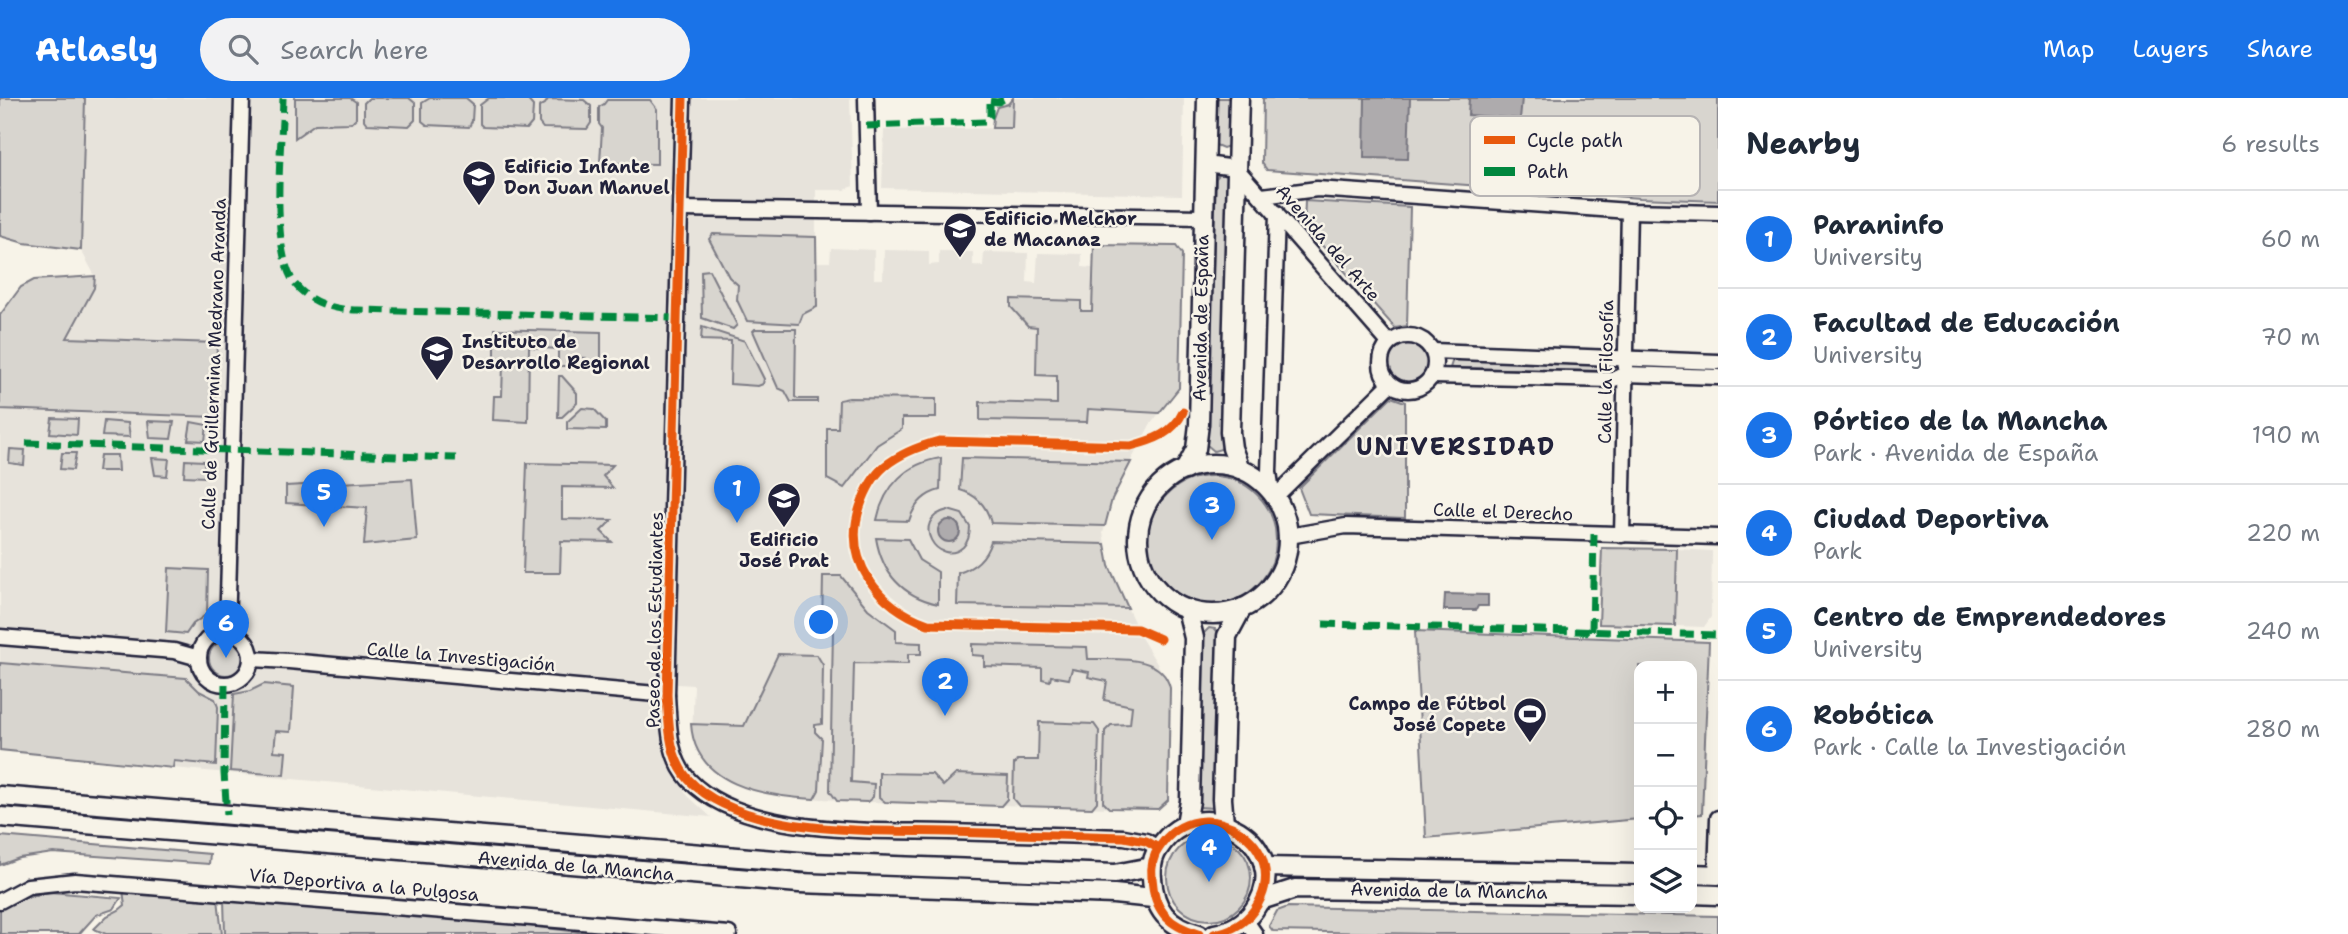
<!DOCTYPE html>
<meta charset="utf-8">
<style>
body{margin:0;font-family:"Shantell Sans",sans-serif;background:#f2f2f3;color:#1f2937}
.controls{position:absolute;right:21px;bottom:21px;display:grid;overflow:hidden;border-radius:14px;box-shadow:0 7px 28px #0002}
.controls button{width:63px;height:63px;display:grid;place-items:center;padding:0;border:0;border-bottom:2px solid #e0e1e3;background:#fff;color:#1f2937;font:35px sans-serif}
.you{position:absolute;left:822px;top:525px;width:24px;height:24px;margin:-18px;border:5px solid #fff;border-radius:50%;background:#1a73e8;box-shadow:0 0 0 10px #1a73e833}
.badge{display:grid;place-items:center;width:46px;height:46px;border-radius:50%;background:#1a73e8;color:#fff;font-size:23px;font-weight:700}
.pin{position:absolute;translate:-50% -58px;filter:drop-shadow(0 2px 4px #0008)}
.pin::after{content:'';position:absolute;top:37px;width:24px;height:21px;background:inherit;clip-path:polygon(0 0,100% 0,50% 100%)}
.list{margin:0;padding:0;list-style:none}
h2{display:flex;justify-content:space-between;align-items:center;height:91px;margin:0;padding:0 28px;font-size:30px}
h2 small{font-size:23px;font-weight:400;color:#747a83}
.list li{display:grid;grid-template-columns:46px 1fr auto;gap:21px;align-items:center;box-sizing:border-box;height:98px;padding:0 28px;border-top:2px solid #e0e1e3}
.list b{display:block;font-size:26px;white-space:nowrap}
.list p{margin:0;font-size:23px;white-space:nowrap;color:#747a83}
.list em{font-size:23px;font-style:normal;color:#747a83}
.icon{flex:none;width:38px;height:38px;fill:none;stroke:currentColor;stroke-width:2;stroke-linecap:round;stroke-linejoin:round}
.map{position:relative;flex:none;width:1718px;height:836px;overflow:hidden}
header{display:flex;align-items:center;gap:42px;box-sizing:border-box;height:98px;padding:0 35px;background:#1a73e8;color:#fff}
header strong{font-size:33px}
nav{display:flex;gap:38px;margin-inline-start:auto;font-size:24px}
.search{width:490px;height:63px;background:#f2f2f3;display:flex;align-items:center;gap:18px;box-sizing:border-box;padding:0 24px;border-radius:38px;color:#747a83;font-size:26px}
main{display:flex}
aside{flex:1;background:#fff}
.map>svg:first-child{display:block}
</style>
<header>
<strong>Atlasly</strong>
<div class="search"><svg class="icon" aria-label="search" viewBox="0 0 24 24"><circle cx="10" cy="10" r="6"/><path d="M15 15l6 6"/></svg>Search here</div>
<nav><a>Map</a><a>Layers</a><a>Share</a></nav>
</header>
<main>
<div class="map">
<svg width="1718" height="836" viewBox="0 0 1718 836">
<rect width="100%" height="100%" fill="#f7f3e8"/>
<filter id="ink" filterUnits="userSpaceOnUse"><feTurbulence type="fractalNoise" baseFrequency=".0143" numOctaves="2"/><feDisplacementMap in="SourceGraphic" scale="14" xChannelSelector="R" yChannelSelector="G"/><feConvolveMatrix kernelMatrix="1 2 1 2 8 2 1 2 1" color-interpolation-filters="sRGB"/></filter>
<g filter="url(#ink)">
<g fill="#e7e3db">
<polygon points="0,0 850,0 853,88 845,92 816,92 816,164 830,164 831,150 874,152 874,181 883,181 884,152 929,153 929,167 939,166 939,153 973,154 973,167 983,168 984,154 1028,155 1027,184 1036,185 1038,155 1082,156 1082,169 1093,170 1094,147 1176,148 1182,156 1179,290 1150,327 1117,389 1103,435 1109,468 1120,494 1142,541 1170,587 1168,702 1158,711 867,704 778,698 746,690 726,682 705,666 692,639 694,587 659,585 659,626 669,669 688,698 711,719 173,670 172,578 0,565 0,311 215,318 217,246 67,240 94,190 95,178 81,152 24,145 0,138"/>
<polygon points="1013,0 1184,0 1182,97 882,90 884,32 1011,30"/>
<polygon points="1677,451 1712,453 1711,519 1704,529 1675,528"/>
</g>
<g fill="#d8d5cf" stroke="#7d7c85" stroke-width="2">
<polygon points="0,0 85,0 81,152 24,145 0,138"/>
<polygon points="295,0 350,0 356,4 356,20 351,25 315,26 295,40"/>
<polygon points="369,0 409,0 415,5 415,22 409,28 367,26 364,22 364,5"/>
<polygon points="430,0 466,0 473,6 472,23 469,29 427,27 422,23 422,5"/>
<polygon points="489,0 526,0 533,8 532,25 527,31 483,29 480,26 480,7"/>
<polygon points="1013,0 1012,30 992,30 993,20 997,9 1008,6"/>
<polygon points="1216,0 1233,0 1229,48 1223,50 1216,47 1215,42"/>
<polygon points="1263,0 1718,0 1718,103 1640,100 1267,72 1262,65"/>
<polygon points="548,1 584,2 591,8 591,25 587,31 543,30 539,25 539,9 545,6"/>
<polygon points="607,2 650,2 657,11 657,66 600,65 602,30 599,26 599,9 604,6"/>
<polygon points="1224,75 1229,80 1223,345 1221,351 1214,353 1207,347 1216,80 1220,76"/>
<polygon points="1305,103 1410,109 1407,228 1395,230 1304,127"/>
<polygon points="713,136 816,139 817,209 803,216 799,226 747,223 737,202 738,187 729,179 709,141"/>
<polygon points="1094,147 1176,148 1182,156 1179,290 1159,315 1088,311 1087,324 980,322 980,304 1057,306 1057,278 1036,277 1037,229 1028,228 1011,209 1011,201 1081,203 1081,213 1092,213"/>
<polygon points="709,172 737,227 733,231 702,220 701,173"/>
<polygon points="95,178 94,190 67,240 217,245 215,319 0,311 0,217 21,189 34,182"/>
<polygon points="702,229 745,243 764,281 763,286 758,288 730,286 731,243 701,242"/>
<polygon points="495,231 601,234 601,269 587,269 586,260 569,259 568,268 558,268 558,251 529,249 528,324 493,322 494,298 502,298 503,266 495,265"/>
<polygon points="755,231 796,231 795,299 798,301 817,301 817,304 791,304 785,293 778,290 753,233"/>
<circle cx="1408" cy="265" r="20"/>
<polygon points="1453,261 1607,264 1607,273 1450,270"/>
<polygon points="559,278 562,278 577,295 577,305 562,319 558,319"/>
<polygon points="1391,299 1405,304 1405,420 1309,416 1299,390"/>
<polygon points="849,300 936,301 936,320 902,320 902,331 877,347 844,390 827,381 827,330 838,330 839,302"/>
<polygon points="582,310 594,311 606,324 606,332 567,331 567,324"/>
<polygon points="52,320 78,321 77,337 50,335"/>
<polygon points="104,323 128,325 130,339 102,338"/>
<polygon points="148,323 174,324 171,341 150,340"/>
<polygon points="191,324 207,327 205,343 188,342"/>
<polygon points="10,351 25,352 24,367 9,365"/>
<polygon points="62,355 76,355 73,372 60,371"/>
<polygon points="100,357 117,357 118,373 98,373"/>
<polygon points="152,360 169,361 167,378 155,377"/>
<path d="M941,360L940,392C924,396 914,407 909,423L877,422C884,388 907,365 941,360Z"/>
<path d="M962,360L1131,364L1112,401L1105,428L991,425C987,408 977,397 960,392Z"/>
<polygon points="185,362 204,363 205,379 184,378"/>
<polygon points="527,365 613,367 603,378 613,390 562,389 562,421 612,422 601,433 612,444 561,443 560,475 523,475"/>
<circle cx="1212" cy="442" r="64"/>
<polygon points="412,381 417,442 364,447 367,410 286,405 286,388"/>
<path d="M948,412L962,416L970,429C970,436 969,443 963,449C938,471 908,421 948,412Z"/>
<path d="M876,440L908,441L919,462L938,474V506C902,498 882,475 876,440Z"/>
<path d="M991,443L1105,446L1109,468L1128,510L957,507L958,475C975,470 986,460 991,443Z"/>
<polygon points="1602,450 1677,451 1675,528 1599,526"/>
<polygon points="169,470 208,472 207,516 193,526 186,536 166,534"/>
<polygon points="823,478 841,478 868,511 896,532 896,544 921,545 921,556 908,556 908,566 854,565 851,684 874,686 873,699 867,704 837,703 830,693 833,532 822,531"/>
<polygon points="1209,530 1215,531 1219,535 1215,710 1198,709 1204,535"/>
<polygon points="1415,533 1709,544 1702,716 1692,717 1692,568 1639,568 1639,721 1426,740"/>
<circle cx="226" cy="560" r="17"/>
<path d="M972,546L1087,549L1088,561C1115,562 1162,555 1170,590L1168,702L1158,711L1109,710L1103,704L1105,633L1111,627L1130,626L1132,608L1104,602L1107,583L1088,579L1089,574L1072,571L1069,581L1051,578L1050,583L1042,581V570L984,568V558L972,557Z"/>
<path d="M778,556L817,557L823,567L822,626L815,627V634L822,641L819,692L814,701C764,698 695,688 691,626L744,628Z"/>
<polygon points="0,565 186,580 199,593 215,601 218,609 216,667 174,663 173,670 0,652"/>
<polygon points="264,586 294,589 291,634 276,633 274,653 286,654 284,677 230,673 234,596 250,593"/>
<polygon points="1039,624 1094,626 1099,633 1097,704 1092,710 1019,708 1013,701 1014,666 1016,665 1017,662 1038,662"/>
<polygon points="879,675 932,676 943,688 956,676 1008,678 1007,701 1001,708 885,704 879,699"/>
<circle cx="1209" cy="780" r="42"/>
<polygon points="0,738 210,756 209,766 53,755 19,760 0,767"/>
<polygon points="1307,779 1639,785 1639,789 1308,784"/>
<polygon points="123,792 218,801 222,836 106,836 94,831 107,818 119,812 125,807"/>
<polygon points="50,794 121,800 114,811 96,817 79,836 0,836 0,810 23,800"/>
<polygon points="224,802 490,823 594,836 225,836"/>
<polygon points="1288,809 1718,818 1718,836 1435,836 1273,833 1269,828 1277,813"/>
</g>
<g fill="#aeabad" stroke="#76747f" stroke-width="2">
<polygon points="1365,0 1410,0 1408,61 1364,60"/>
<polygon points="1469,0 1522,0 1520,21 1468,17"/>
<circle cx="949" cy="433" r="11"/>
<polygon points="1445,496 1488,497 1488,508 1478,508 1476,512 1444,512"/>
</g>
<g fill="none" stroke-linecap="round" stroke-linejoin="round">
<g stroke="#22223b" stroke-width="19">
<g id="minor">
<path d="M683,0L667,597C669,626 668,659 689,682C743,739 875,732 949,734C1007,736 1066,737 1124,739L1146,743L1158,750"/>
<polyline points="866,0 869,114"/>
<polyline points="1205,66 1236,70 1389,245"/>
<polyline points="1262,98 1317,91 1629,113 1718,115"/>
<polyline points="681,111 1203,119"/>
<circle cx="1408" cy="265" r="27"/>
<polyline points="1433,253 1718,264"/>
<polyline points="1432,278 1612,282 1625,276 1718,279"/>
<polyline points="1272,394 1269,374 1277,115"/>
<polyline points="1275,399 1390,286"/>
<polyline points="1622,437 1629,113"/>
<polyline points="1289,438 1346,428 1718,439"/>
<circle cx="225" cy="560" r="26"/>
<polyline points="227,534 242,0"/>
<polyline points="0,539 174,553 199,560"/>
<polyline points="252,561 289,563 667,597"/>
<polyline points="1716,777 1718,720"/>
<polyline points="0,803 28,788 75,783 729,836"/>
<polyline points="1246,823 1255,836"/>
</g>
</g>
<g stroke="#22223b" stroke-width="23">
<g id="major">
<polyline points="1239,0 1230,334 1232,350 1240,371"/>
<circle cx="1213" cy="441" r="75"/>
<polyline points="1185,372 1196,351 1199,326 1207,0"/>
<polyline points="0,698 811,765 1115,776 1151,769"/>
<polyline points="0,719 799,785 1114,796 1153,800"/>
<polyline points="1224,725 1222,701 1227,538 1242,510"/>
<polyline points="1186,726 1190,703 1194,540 1187,511"/>
<polyline points="1264,769 1639,776"/>
<polyline points="1692,776 1718,777"/>
<polyline points="1692,796 1718,797"/>
<polyline points="1261,802 1295,791 1639,796"/>
<path d="M1199,836C1168,828 1154,812 1152,780C1151,769 1152,759 1159,750C1200,686 1299,748 1254,812C1244,826 1231,833 1214,836"/>
</g>
</g>
<use href="#minor" stroke="#f7f3e8" stroke-width="14"/>
<use href="#major" stroke="#f7f3e8" stroke-width="18"/>
<g stroke="#00873e" stroke-width="7" stroke-dasharray="14 7" stroke-linecap="butt">
<path d="M283,0C282,45 269,151 295,186C311,206 335,212 358,212L676,220"/>
<polyline points="990,3 998,4 1006,0"/>
<polyline points="866,28 985,24 990,18 990,0"/>
<polyline points="26,345 456,360"/>
<polyline points="1323,526 1718,537"/>
<polyline points="1592,533 1594,436"/>
<polyline points="225,586 224,675 227,717"/>
</g>
<g stroke="#f7f3e8" stroke-width="13">
<g id="cycleway">
<path d="M683,0L667,597C669,626 668,659 689,682C743,739 875,732 949,734C1007,736 1066,737 1124,739L1146,743L1158,750"/>
<path d="M1160,541L1137,531L928,526C879,509 842,463 860,409C865,394 873,378 885,368C901,355 920,348 939,343L1131,348C1153,342 1173,336 1183,314"/>
<path d="M1199,836C1168,828 1154,812 1152,780C1151,769 1152,759 1159,750C1200,686 1299,748 1254,812C1244,826 1231,833 1214,836"/>
</g>
</g>
<use href="#cycleway" stroke="#e8590c" stroke-width="9"/>
</g>
</g>
<defs>
<g id="university-pin" transform="scale(1.75)"><path d="M0 17L-7.5 6A9.5 9.5 0 1 1 7.5 6Z" fill="#22223b" stroke="#f7f3e8"/><path d="M0-5L7-2L0 1L-7-2ZM-4 1L0 2.5L4 1V4Q0 6-4 4Z" fill="#fff"/></g>
<g id="stadium-pin" transform="scale(1.75)"><path d="M0 17L-7.5 6A9.5 9.5 0 1 1 7.5 6Z" fill="#22223b" stroke="#f7f3e8"/><path d="M0-5a6.5 5 0 1 0 0 10a6.5 5 0 1 0 0-10ZM-3.5-1.8h7v3.6h-7Z" fill="#fff"/></g>
</defs>
<g fill-rule="evenodd">
<use href="#university-pin" x="479" y="79"/>
<use href="#university-pin" x="960" y="131"/>
<use href="#university-pin" x="437" y="254"/>
<use href="#university-pin" x="784" y="401"/>
<use href="#stadium-pin" x="1530" y="616"/>
</g>
<g text-anchor="middle" stroke-width="5" stroke-linejoin="round" paint-order="stroke">
<g font-size="18" font-weight="bold" fill="#22223b" stroke="#f7f3e8" text-anchor="start">
<text x="504" y="75">Edificio Infante<tspan x="504" dy="21">Don Juan Manuel</tspan></text>
<text x="984" y="127">Edificio Melchor<tspan x="984" dy="21">de Macanaz</tspan></text>
<text x="462" y="250">Instituto de<tspan x="462" dy="21">Desarrollo Regional</tspan></text>
<text x="784" y="448" text-anchor="middle">Edificio<tspan x="784" dy="21">José Prat</tspan></text>
<text x="1506" y="612" text-anchor="end">Campo de Fútbol<tspan x="1506" dy="21">José Copete</tspan></text>
</g>
<g font-size="18" fill="#22223b" stroke="#f7f3e8">
<text transform="translate(1328 145) rotate(49)" y="6">Avenida del Arte</text>
<text transform="translate(1201 220) rotate(-89)" y="6">Avenida de España</text>
<text transform="translate(214 266) rotate(-88)" y="6">Calle de Guillermina Medrano Aranda</text>
<text transform="translate(1606 274) rotate(-89)" y="6">Calle la Filosofía</text>
<text transform="translate(1503 414) rotate(2)" y="6">Calle el Derecho</text>
<text transform="translate(655 522) rotate(-89)" y="6">Paseo de los Estudiantes</text>
<text transform="translate(461 559) rotate(5)" y="6">Calle la Investigación</text>
<text transform="translate(576 768) rotate(5)" y="6">Avenida de la Mancha</text>
<text transform="translate(364 787) rotate(5)" y="6">Vía Deportiva a la Pulgosa</text>
<text transform="translate(1449 793) rotate(1)" y="6">Avenida de la Mancha</text>
</g>
<g font-size="24" font-weight="bold" letter-spacing="2" fill="#22223b" stroke="#f7f3e8">
<text x="1456" y="357">UNIVERSIDAD</text>
</g>
</g>
<rect x="1470" y="18" width="230" height="80" rx="10" fill="#f7f3e8" stroke="#b7b4b4" stroke-width="2"/>
<rect x="1484" y="38" width="31" height="8" fill="#e8590c"/>
<rect x="1484" y="69" width="31" height="9" fill="#00873e"/>
<g font-size="19" fill="#22223b">
<text x="1527" y="49">Cycle path</text>
<text x="1527" y="80">Path</text>
</g>
</svg>
<div class="controls">
<button>+</button>
<button>−</button>
<button><svg class="icon" aria-label="locate" viewBox="0 0 24 24"><circle cx="12" cy="12" r="6"/><path d="M12 2v4M12 18v4M2 12h4M18 12h4"/></svg></button>
<button><svg class="icon" aria-label="layers" viewBox="0 0 24 24"><path d="M12 4l9 5-9 5-9-5zM3 14l9 5 9-5"/></svg></button>
</div>
<div class="you"></div>
<div class="pin badge" style="left:737px;top:425px">1</div>
<div class="pin badge" style="left:945px;top:618px">2</div>
<div class="pin badge" style="left:1212px;top:442px">3</div>
<div class="pin badge" style="left:1209px;top:784px">4</div>
<div class="pin badge" style="left:324px;top:429px">5</div>
<div class="pin badge" style="left:226px;top:560px">6</div>
</div>
<aside>
<h2>Nearby<small>6 results</small></h2>
<ul class="list">
<li><span class="badge">1</span><div><b>Paraninfo</b><p>University</p></div><em>60 m</em></li>
<li><span class="badge">2</span><div><b>Facultad de Educación</b><p>University</p></div><em>70 m</em></li>
<li><span class="badge">3</span><div><b>Pórtico de la Mancha</b><p>Park · Avenida de España</p></div><em>190 m</em></li>
<li><span class="badge">4</span><div><b>Ciudad Deportiva</b><p>Park</p></div><em>220 m</em></li>
<li><span class="badge">5</span><div><b>Centro de Emprendedores</b><p>University</p></div><em>240 m</em></li>
<li><span class="badge">6</span><div><b>Robótica</b><p>Park · Calle la Investigación</p></div><em>280 m</em></li>
</ul>
</aside>
</main>
